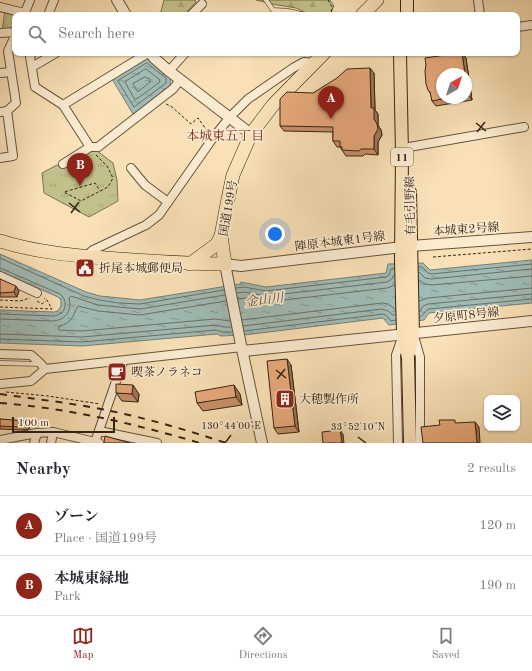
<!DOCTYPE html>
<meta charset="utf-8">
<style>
body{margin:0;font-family:"Old Standard TT","Noto Serif JP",serif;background:#f2f2f3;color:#2b2b33}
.controls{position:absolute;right:12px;bottom:12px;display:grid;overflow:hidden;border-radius:8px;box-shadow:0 1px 3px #0004}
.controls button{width:36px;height:36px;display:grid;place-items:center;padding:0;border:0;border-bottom:1px solid #e1e1e2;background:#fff;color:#2b2b33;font:20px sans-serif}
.compass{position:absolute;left:436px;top:68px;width:36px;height:36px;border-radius:50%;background:#fff;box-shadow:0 1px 3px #0004;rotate:39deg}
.scale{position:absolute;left:12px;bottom:10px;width:103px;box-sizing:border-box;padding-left:4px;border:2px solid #382413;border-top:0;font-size:11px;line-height:14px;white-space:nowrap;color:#382413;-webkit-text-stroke:3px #fbebd0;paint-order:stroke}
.you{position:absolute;left:275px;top:234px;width:14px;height:14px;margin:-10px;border:3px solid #fff;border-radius:50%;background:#1a73e8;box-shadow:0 0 0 6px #1a73e833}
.badge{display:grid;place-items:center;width:26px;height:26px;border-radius:50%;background:#8f2418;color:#fff;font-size:13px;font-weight:700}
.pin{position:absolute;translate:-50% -33px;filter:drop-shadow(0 1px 2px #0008)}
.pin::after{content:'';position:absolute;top:21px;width:14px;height:12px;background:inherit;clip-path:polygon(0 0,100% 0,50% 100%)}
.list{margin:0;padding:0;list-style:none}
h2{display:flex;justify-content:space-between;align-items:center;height:52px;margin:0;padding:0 16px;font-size:17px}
h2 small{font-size:13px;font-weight:400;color:#7c7c81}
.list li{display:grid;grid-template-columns:26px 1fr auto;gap:12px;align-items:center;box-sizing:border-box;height:60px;padding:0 16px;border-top:1px solid #e1e1e2}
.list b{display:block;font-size:15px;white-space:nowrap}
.list p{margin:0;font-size:13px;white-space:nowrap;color:#7c7c81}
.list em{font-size:13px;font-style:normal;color:#7c7c81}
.icon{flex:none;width:22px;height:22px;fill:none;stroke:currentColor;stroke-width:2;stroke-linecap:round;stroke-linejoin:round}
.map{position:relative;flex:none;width:532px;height:443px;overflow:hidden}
.search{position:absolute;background:#fff;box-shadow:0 1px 3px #0004;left:12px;right:12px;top:12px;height:44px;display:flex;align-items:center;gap:10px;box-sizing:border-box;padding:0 14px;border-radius:8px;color:#7c7c81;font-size:15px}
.sheet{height:172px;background:#fff}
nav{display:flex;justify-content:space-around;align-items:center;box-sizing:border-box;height:56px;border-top:1px solid #e1e1e2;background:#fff;font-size:11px;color:#7c7c81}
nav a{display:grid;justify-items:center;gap:2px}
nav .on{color:#8f2418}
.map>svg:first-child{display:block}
</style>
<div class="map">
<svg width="532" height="443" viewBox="0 0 532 443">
<defs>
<pattern id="forest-firs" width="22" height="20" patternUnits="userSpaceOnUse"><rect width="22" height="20" fill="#c2c18b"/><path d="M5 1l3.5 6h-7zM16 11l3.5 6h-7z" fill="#a7a677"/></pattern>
<pattern id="park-tufts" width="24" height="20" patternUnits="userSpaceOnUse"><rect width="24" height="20" fill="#c2c18b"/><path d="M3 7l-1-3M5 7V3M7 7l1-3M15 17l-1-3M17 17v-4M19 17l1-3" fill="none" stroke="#a7a677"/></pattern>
<pattern id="water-ripples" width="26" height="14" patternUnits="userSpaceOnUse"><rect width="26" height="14" fill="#a0bbb5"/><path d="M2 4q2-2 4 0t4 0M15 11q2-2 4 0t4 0" fill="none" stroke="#839892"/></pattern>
</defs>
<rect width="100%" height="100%" fill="#f9e0b6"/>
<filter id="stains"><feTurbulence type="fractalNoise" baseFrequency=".005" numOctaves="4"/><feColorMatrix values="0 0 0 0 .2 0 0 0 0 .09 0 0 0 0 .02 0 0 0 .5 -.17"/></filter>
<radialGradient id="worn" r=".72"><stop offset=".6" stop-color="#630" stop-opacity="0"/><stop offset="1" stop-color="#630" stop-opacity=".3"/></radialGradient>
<g fill="url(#forest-firs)" stroke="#7d724f">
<polygon points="164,0 195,0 196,2 184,15 160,15"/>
<polygon points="256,0 330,0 334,6 330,15 311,15 296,8 272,4"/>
</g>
<g fill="url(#park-tufts)" stroke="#7d724f">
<polygon points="5,11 19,15 15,15 15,29 2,31"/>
<polygon points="91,149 96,150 113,163 117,180 118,201 89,217 44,193 42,173 57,165 63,168"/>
</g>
<g fill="url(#water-ripples)" stroke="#767f74">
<polygon points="149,57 171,77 170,86 133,114 112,79"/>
<polygon points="0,254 86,292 100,296 140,300 240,284 241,282 266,287 386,273 388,264 423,263 430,270 532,260 532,303 429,313 424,320 389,325 383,318 244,335 221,336 217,334 82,346 0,343 0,310 54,312 58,311 61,306 61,300 58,297 0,271"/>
</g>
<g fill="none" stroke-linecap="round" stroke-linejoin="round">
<g stroke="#6c7064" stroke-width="1">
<polygon points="147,63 166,78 166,83 134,107 118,81"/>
<polygon points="146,69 159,79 160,82 135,100 125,82"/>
<polygon points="145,77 150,79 150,82 139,91 137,91 133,84"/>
<polyline points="0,258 84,296 99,300 119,303 140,304 224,290"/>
<polyline points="419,267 422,267 428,273 431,274 532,264"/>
<path d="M0,268L60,294C66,299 67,306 62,313L55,316L0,314"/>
<polyline points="419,272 425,278 431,279 532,269"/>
<polyline points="419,280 425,284 432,285 532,276"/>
<polyline points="236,288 244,287 266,291 386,277 389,275 391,269 394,268"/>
<polyline points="237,293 245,292 266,296 387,282 392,279 394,275"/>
<polyline points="238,299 245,298 267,302 387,288 395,285"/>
<path d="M226,301L140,315L98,311L78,306C72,316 73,323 59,326L58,329L59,330L82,331L215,319L230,321"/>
<polyline points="419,301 428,298 532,288"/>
<polyline points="420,311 423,306 428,304 532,294"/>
<path d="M420,317C424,316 425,310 429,309L532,299"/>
<path d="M0,319L54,321C67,319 72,310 69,298L71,296L98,305L140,309L225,295"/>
<polyline points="242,320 382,303 388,304 395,309"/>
<polyline points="243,326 382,309 388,311 393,315 395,315"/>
<polyline points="244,331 383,314 386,315 391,321 396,320"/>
<polyline points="0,334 82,337 216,325 224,327 231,327"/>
<polyline points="0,339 82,342 216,330 222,332 232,332"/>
</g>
<g stroke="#68533c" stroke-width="5.5">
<g id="service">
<polyline points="266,0 273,10 288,11 305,15"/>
<polyline points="0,363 40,364"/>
</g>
</g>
<g stroke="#68533c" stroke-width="10">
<g id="minor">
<polyline points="478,0 480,15"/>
<polyline points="0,7 24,13"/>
<polyline points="24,15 30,0"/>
<polyline points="48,15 54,0"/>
<polyline points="191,15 202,4"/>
<polyline points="517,27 532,25"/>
<polyline points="0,33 15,32"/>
<polyline points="32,53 30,57 35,87 63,105 148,53"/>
<polyline points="32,67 56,53"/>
<polyline points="169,71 185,53"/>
<polyline points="0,73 11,72"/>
<polyline points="63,105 90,147 98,147 173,89 180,80"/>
<polyline points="7,111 16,103 8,51 15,36"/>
<polyline points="0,112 7,111 13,156 0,158"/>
<polyline points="409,147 524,127"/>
<polyline points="63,164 90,147"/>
<polyline points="131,168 145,185 168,202"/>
<polyline points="86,256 93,250 146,225 159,215 213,138 230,117 248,99 293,68 304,62 314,63"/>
<polyline points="0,276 37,293"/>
<polyline points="414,336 420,357 420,443"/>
<polyline points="0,354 31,355 41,364 45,369"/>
<polyline points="0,384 31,381 45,369 242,347"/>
<polyline points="99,431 157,443"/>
<polyline points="0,440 37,433 53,432 99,443"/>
<polyline points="95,442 123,361"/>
<polyline points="34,443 37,433"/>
<polyline points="51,443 53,432"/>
<polyline points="398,443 396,355 403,335"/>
</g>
</g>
<g stroke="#68533c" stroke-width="12">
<g id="tertiary">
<polyline points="117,0 126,15"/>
<polyline points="150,53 154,58 169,71 251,134"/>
<polyline points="243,351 532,321"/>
<polyline points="262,443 240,340 225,264 241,266 411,246 532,237"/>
</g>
</g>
<g stroke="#382413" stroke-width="14">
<g id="primary">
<polyline points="407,0 407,15"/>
<polyline points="400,53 402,154 401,261 403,334 408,358 410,443"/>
<polyline points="409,353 413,334 410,192"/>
</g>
</g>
<g stroke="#382413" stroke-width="14">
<g id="trunk">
<polyline points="362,15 377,0"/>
<path d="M0,241C37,253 79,256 118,259C154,261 189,264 225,264L221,236L226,209L233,175L251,134L273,105L324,53"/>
<polyline points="190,264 217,244 221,236"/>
</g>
</g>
<g stroke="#382413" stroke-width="1" stroke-dasharray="3 2" stroke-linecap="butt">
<polyline points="328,0 332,7 331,15"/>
<polyline points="166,104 172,107 191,124 198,118 208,132"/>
<polyline points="96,155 107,166 113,178 108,187 81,201 64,192 95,183 100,191"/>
<polyline points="433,257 532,249"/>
<polyline points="0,300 20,301 30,298"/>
<polyline points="37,301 42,304 46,301"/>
<polyline points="0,307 52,309 47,300 44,298"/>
<polyline points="6,392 48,396 100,404"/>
</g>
<use href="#service" stroke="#fbebd0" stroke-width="4"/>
<use href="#minor" stroke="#fbebd0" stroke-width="8"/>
<use href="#tertiary" stroke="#fbebd0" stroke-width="10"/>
<use href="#primary" stroke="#f9e0b6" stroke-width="12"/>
<use href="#trunk" stroke="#f9e0b6" stroke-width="13"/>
<g stroke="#382413" stroke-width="2" stroke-dasharray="7 7" stroke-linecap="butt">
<path d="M0,394C35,399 71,403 106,410C146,418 187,430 226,443"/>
<path d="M0,403C68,408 135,424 200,443"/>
</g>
</g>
<g fill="#c7906a" stroke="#382413" fill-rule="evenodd">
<path d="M462,53L466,58L472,100L436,106L432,101L431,94L428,90ZM466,74V98H442Z"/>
<polygon points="374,73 375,110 378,114 378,125 381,130 382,135 378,142 378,155 365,154 363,156 346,156 340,147 337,147 333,141 333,132 284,131 280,126 313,93"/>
<polygon points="0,279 19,291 17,297 0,297"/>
<polygon points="291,365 299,432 278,434 274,428"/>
<polygon points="116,393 139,394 138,402 122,401"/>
<polygon points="240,394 242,405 203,411 197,403"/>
<polygon points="0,419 29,424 29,429 22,430 0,429"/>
</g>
<g fill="#a27656" stroke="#382413">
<polygon points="462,53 466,58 472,100 468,95 466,82 466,74 465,74"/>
<polygon points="370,68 374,73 375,110 378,114 378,125 381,130 382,135 378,142 378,155 374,149 374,119 371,108"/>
<polygon points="16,286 19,291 17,297 14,292"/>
<polygon points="287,359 291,365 299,432 295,426"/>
<polygon points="133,385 139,394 138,402 132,394"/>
<polygon points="234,385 240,394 242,405 236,397"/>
<polygon points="27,421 29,424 29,429 27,426"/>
<polygon points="475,422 479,427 480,443 477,443"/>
<polygon points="340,430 343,434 344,443 342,443"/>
</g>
<g fill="#e7a87b" stroke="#382413">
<polygon points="459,53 462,53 465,74 442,74 442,98 447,98 432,101 430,92 428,90 426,84 425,71 426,65 425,58"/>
<polygon points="370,68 371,108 374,108 374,119 377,124 378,129 374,136 374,149 361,149 359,151 342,150 342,147 340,147 340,141 333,141 333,127 280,126 280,99 287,92 313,93 337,78 347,69"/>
<polygon points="466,82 468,95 466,95"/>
<polygon points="0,279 16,286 14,292 0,293"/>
<polygon points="287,359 295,426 274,428 267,361"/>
<polygon points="116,384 133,385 132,394 116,393"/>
<polygon points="234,385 236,397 197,403 195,392"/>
<polygon points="0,419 27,421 27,426 20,427 0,426"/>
<polygon points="439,420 455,420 455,423 475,422 477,443 423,443 421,427 440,425"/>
<polygon points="340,430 342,443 323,443 322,432"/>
<polygon points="105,436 130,443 106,443 104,442"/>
</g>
<path fill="none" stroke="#382413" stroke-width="1.5" d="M476,123L486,131M477,132L485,122M69,203L80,212M71,213L79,202M276,370L286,378M277,379L285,369M358,437L366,443M225,443L231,435"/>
<defs>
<g id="civic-square" transform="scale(1)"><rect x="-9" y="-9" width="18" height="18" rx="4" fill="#8f2418" stroke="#fbebd0"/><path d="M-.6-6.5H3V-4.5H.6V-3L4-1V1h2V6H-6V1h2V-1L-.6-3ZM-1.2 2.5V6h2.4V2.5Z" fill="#fff"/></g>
<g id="cafe-square" transform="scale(1)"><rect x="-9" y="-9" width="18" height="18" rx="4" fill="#8f2418" stroke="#fbebd0"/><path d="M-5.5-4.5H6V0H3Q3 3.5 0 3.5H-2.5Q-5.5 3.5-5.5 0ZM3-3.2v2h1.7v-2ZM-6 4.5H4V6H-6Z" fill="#fff"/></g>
<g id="building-square" transform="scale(1)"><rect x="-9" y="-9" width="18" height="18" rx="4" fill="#8f2418" stroke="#fbebd0"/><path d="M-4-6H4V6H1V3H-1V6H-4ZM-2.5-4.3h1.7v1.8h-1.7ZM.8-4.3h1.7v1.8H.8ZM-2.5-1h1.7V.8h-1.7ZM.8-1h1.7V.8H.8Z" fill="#fff"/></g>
</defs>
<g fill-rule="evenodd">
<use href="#civic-square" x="85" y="268"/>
<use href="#cafe-square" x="117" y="372"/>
<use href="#building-square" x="285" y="399"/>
</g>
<g text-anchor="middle" stroke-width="3.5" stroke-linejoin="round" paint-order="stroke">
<rect fill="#fbebd0" stroke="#72604c" stroke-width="1" x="391" y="148" width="22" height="18" rx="3"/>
<g font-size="11" font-weight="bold" fill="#382413">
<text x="402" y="161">11</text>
</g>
<g font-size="12" fill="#382413" stroke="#fbebd0">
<text transform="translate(410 206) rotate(-91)" y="4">有毛引野線</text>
<text transform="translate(228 208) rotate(-80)" y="4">国道199号</text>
<text transform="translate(466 229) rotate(-4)" y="4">本城東2号線</text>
<text transform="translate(340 241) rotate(-7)" y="4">陣原本城東1号線</text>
<text transform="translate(466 315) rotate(-6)" y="4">夕原町8号線</text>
</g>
<g font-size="12" fill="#382413" stroke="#fbebd0" text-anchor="start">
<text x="99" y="272">折尾本城郵便局</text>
<text x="131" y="376">喫茶ノラネコ</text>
<text x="299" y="403">大穂製作所</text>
</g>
<g font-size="13" fill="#7a1f14" stroke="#fbebd0">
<text x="225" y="140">本城東五丁目</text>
</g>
<g font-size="13" font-style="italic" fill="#575144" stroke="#fbebd0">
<text transform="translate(264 299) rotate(-7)" y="5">金山川</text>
</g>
</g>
<g font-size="10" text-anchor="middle" fill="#382413" stroke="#fbebd0" stroke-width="3.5" stroke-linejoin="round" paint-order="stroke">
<text x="231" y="429">130°44'00"E</text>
<text x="358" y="430">33°52'10"N</text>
</g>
<rect width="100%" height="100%" filter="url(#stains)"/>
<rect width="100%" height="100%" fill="url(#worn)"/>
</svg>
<div class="controls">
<button><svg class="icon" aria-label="layers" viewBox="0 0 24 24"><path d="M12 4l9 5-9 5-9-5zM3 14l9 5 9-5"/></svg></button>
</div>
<svg class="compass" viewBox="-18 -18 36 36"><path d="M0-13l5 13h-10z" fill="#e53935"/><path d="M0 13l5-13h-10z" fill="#7c7c81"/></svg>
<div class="scale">100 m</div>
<div class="you"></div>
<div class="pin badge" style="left:331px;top:119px">A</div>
<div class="pin badge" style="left:80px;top:186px">B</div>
<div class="search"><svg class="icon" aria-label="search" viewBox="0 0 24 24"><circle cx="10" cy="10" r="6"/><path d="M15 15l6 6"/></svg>Search here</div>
</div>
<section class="sheet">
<h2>Nearby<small>2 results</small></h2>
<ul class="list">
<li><span class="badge">A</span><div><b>ゾーン</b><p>Place · 国道199号</p></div><em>120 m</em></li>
<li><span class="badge">B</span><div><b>本城東緑地</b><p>Park</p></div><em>190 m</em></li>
</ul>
</section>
<nav>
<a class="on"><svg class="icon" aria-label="map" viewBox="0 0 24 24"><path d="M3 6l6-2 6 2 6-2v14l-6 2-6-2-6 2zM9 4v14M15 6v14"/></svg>Map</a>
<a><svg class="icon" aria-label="directions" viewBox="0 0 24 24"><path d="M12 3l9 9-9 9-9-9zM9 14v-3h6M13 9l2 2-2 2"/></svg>Directions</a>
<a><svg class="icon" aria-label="saved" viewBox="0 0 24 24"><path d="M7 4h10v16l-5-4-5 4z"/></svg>Saved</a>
</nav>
